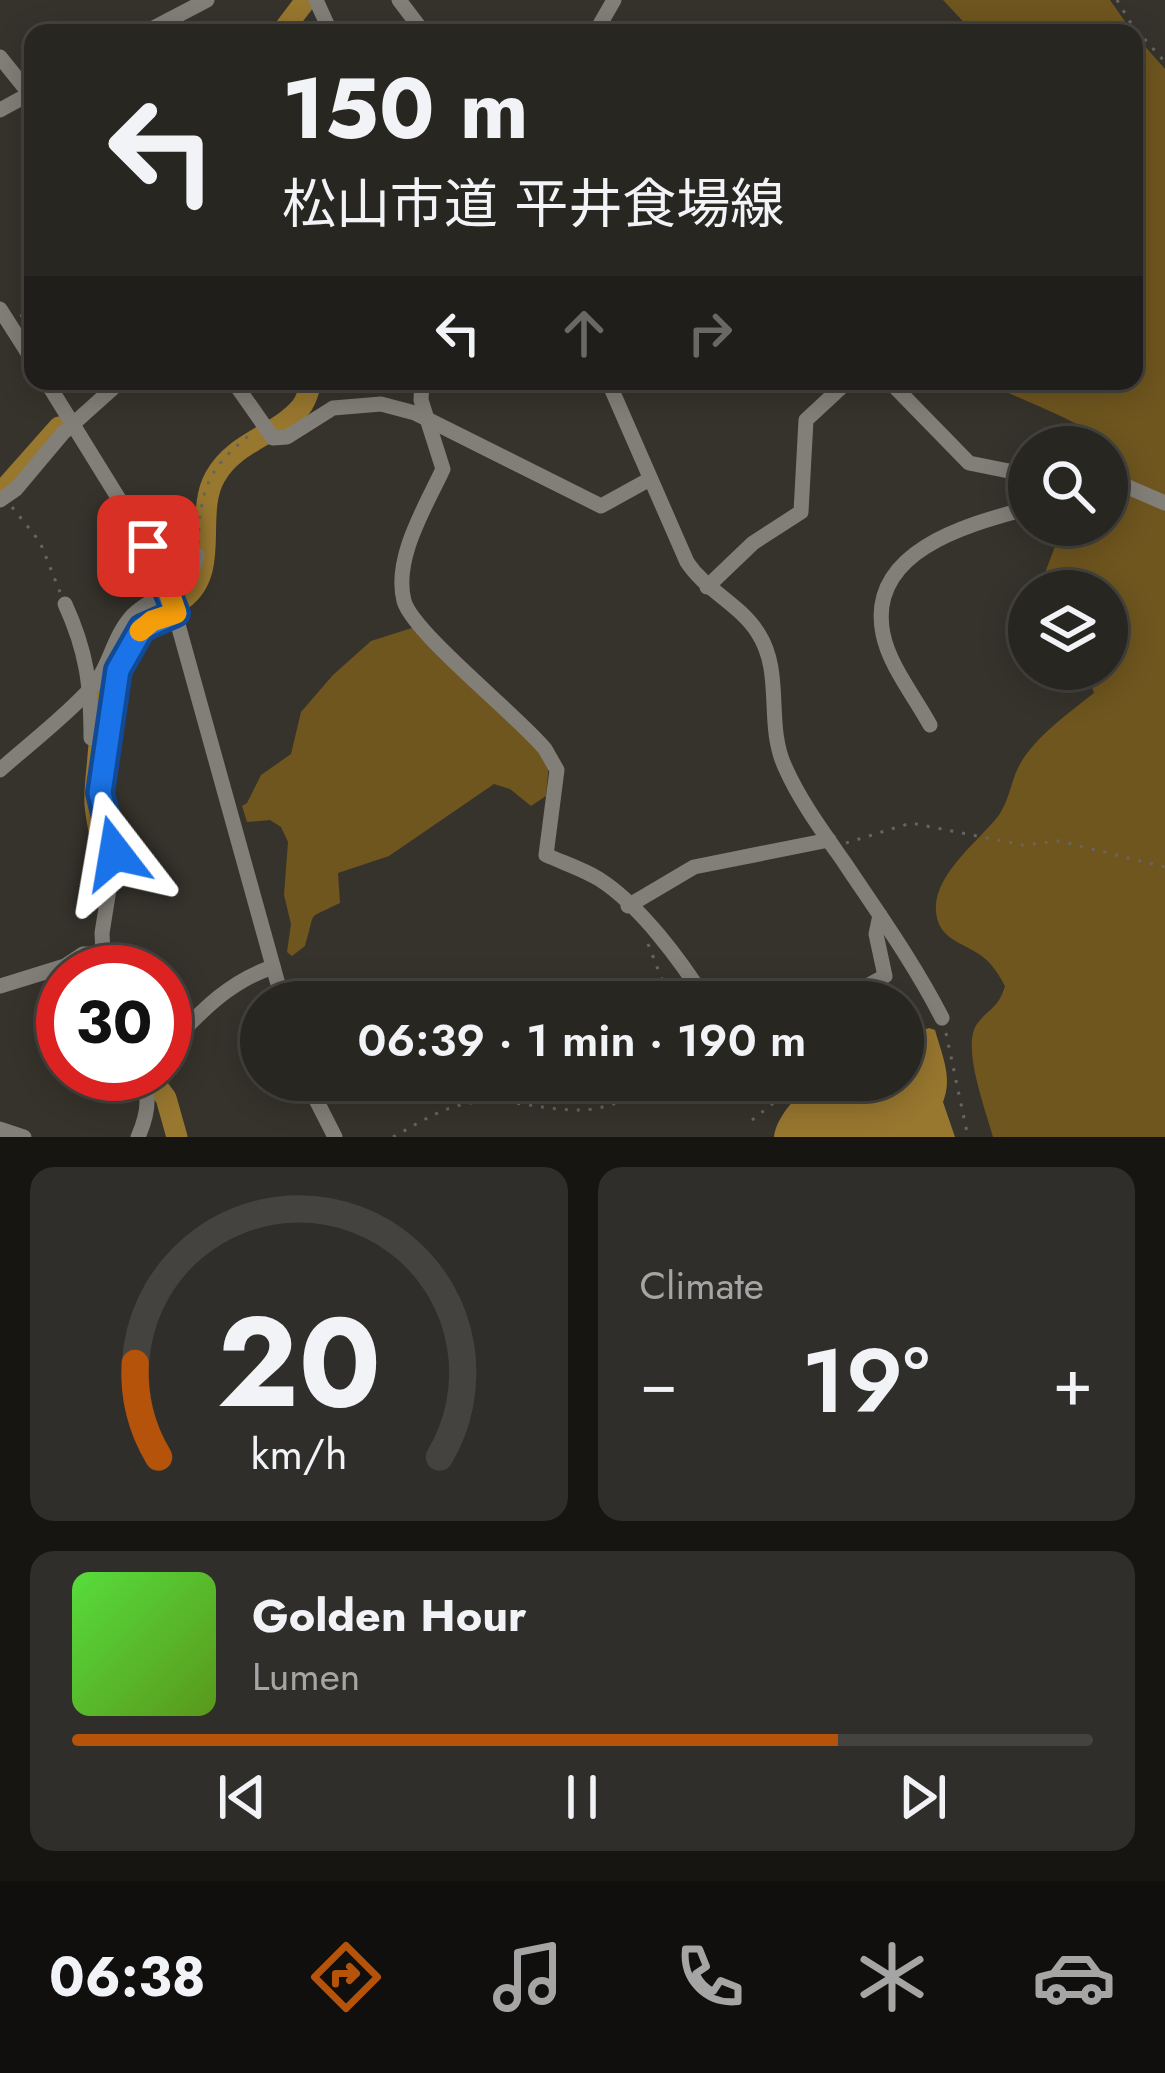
<!DOCTYPE html>
<meta charset="utf-8">
<style>
:root{--surface:#282621;--page:#302e2a;--text:#f1f3f6;--muted:#a5a5a5;--line:#44433f;--accent:#b45309}
body{margin:0;font-family:Jost,"Noto Sans JP",sans-serif;background:var(--page);color:var(--text);height:100vh;display:flex;flex-direction:column;font-size:45px;white-space:nowrap}
*{box-sizing:border-box;margin:0}
p{font-size:39px;color:var(--muted)}
.icon{flex:none;width:66px;height:66px;fill:none;stroke:currentColor;stroke-width:2;stroke-linecap:round;stroke-linejoin:round}
.map{position:relative;height:1137px;overflow:hidden}
.side{display:flex;flex-direction:column;gap:30px;padding:30px;background:#161512;flex:1}
.side>*{flex:none}
.banner{position:absolute;left:24px;top:24px;width:1119px;height:366px;border-radius:24px;box-shadow:0 6px 30px #0003,0 0 0 3px var(--line);background:#282621;color:var(--text);overflow:hidden}
.buttons{position:absolute;left:1008px;top:426px;display:grid;gap:24px}
.buttons a{display:grid;place-items:center;width:120px;height:120px;border-radius:50%;background:var(--surface);box-shadow:0 6px 30px #0003,0 0 0 3px var(--line);font-size:60px}
.speed{position:absolute;left:36px;top:945px;display:flex;gap:24px;font-size:60px;font-weight:700;text-align:center}
.speed>*{display:grid;place-content:center;width:156px;height:156px;border-radius:50%;background:var(--surface);box-shadow:0 6px 30px #0003,0 0 0 3px var(--line);line-height:1}
.speed .limit{border:18px solid #d22;background:#fff;color:#111}
.pin{position:absolute;display:grid;place-items:center;width:102px;height:102px;color:#fff;margin:-51px;border-radius:24px;box-shadow:0 6px 18px #0006}
.me{position:absolute;width:132px;margin:-66px;rotate:346deg;stroke-linejoin:round;filter:drop-shadow(0 0 9px #0008)}
.turn{display:flex;align-items:center;gap:42px;height:252px;padding:0 60px;font-size:54px}
.turn .icon{width:156px;height:156px;stroke-width:2.5}
.turn b{display:block;font-size:84px;line-height:102px}
.lanes{display:flex;align-items:center;height:114px;padding:0 60px;background:#0003;justify-content:center;gap:60px;direction:ltr}
.lanes .off{opacity:.35}
.big{font-size:90px;font-weight:600;line-height:1.1}
.side .card{flex:1;display:flex;flex-direction:column;justify-content:center;gap:18px;min-width:0;padding:0 42px;border-radius:24px;background:var(--page)}
.side .dial{align-items:center;gap:0}
.dial svg{height:312px;overflow:visible;fill:none;stroke:var(--line);stroke-width:7;stroke-linecap:round;text-anchor:middle}
.dial text{fill:var(--text);stroke:none}
.song{display:flex;align-items:center;gap:36px}
.cover{width:144px;height:144px;border-radius:18px;background:linear-gradient(135deg,hsl(110 70% 55%),hsl(90 70% 35%))}
.played{height:12px;border-radius:6px;background:linear-gradient(90deg,var(--accent) 75%,var(--line) 75%)}
.keys{display:flex;justify-content:space-around;direction:ltr}
.heat{display:flex;justify-content:space-between;align-items:center;font-size:66px;direction:ltr}
.side .tiles{flex:1;display:grid;gap:30px;grid-template-columns:1fr 1fr}
.card:last-child{grid-column:span 2}
.trip{position:absolute;left:240px;top:981px;width:684px;height:120px;border-radius:60px;background:var(--surface);box-shadow:0 6px 30px #0003,0 0 0 3px var(--line);font-weight:600;line-height:120px;text-align:center}
.menu{display:flex;height:192px;justify-content:space-around;align-items:center;background:#100f0d;color:var(--muted)}
.menu .icon{width:84px;height:84px}
.menu .on{color:var(--accent)}
.menu b{font-size:54px;color:var(--text)}
.map>svg:first-child{display:block}
.forest{fill:#6f561f}
.water{fill:#98772f}
.lines{fill:none;stroke-linecap:round;stroke-linejoin:round}
.river{stroke:#98772f;stroke-width:21}
.path{stroke:#68655f;stroke-width:3;stroke-dasharray:3 9;stroke-linecap:butt}
.minor{stroke:#827f78;stroke-width:15}
.route-casing{stroke:#114b97;stroke-width:30}
.route{stroke:#1a73e8;stroke-width:21}
.slow{stroke:#f59e0b;stroke-width:21}
</style>
<div class="map">
<svg width="1165" height="1137" viewBox="0 0 1165 1137">
<rect width="100%" height="100%" fill="#36332c"/>
<!-- forest -->
<g class="forest">
<polygon points="943,0 1110,0 1133,33 974,33"/>
<path d="M 1134,34 L 1165,69 L 1165,1137 L 993,1137 C 986,1111 961,1046 977,1024 C 990,1007 998,1009 1005,986 C 999,975 993,965 983,957 C 970,946 947,942 939,924 C 922,882 978,843 999,815 C 1010,799 1011,780 1020,764 C 1036,736 1070,712 1094,693 L 1086,669 L 1107,669 L 1107,591 L 1056,591 L 1046,570 L 1063,526 L 1107,525 L 1107,508 L 1122,498 C 1122,481 1122,466 1112,451 C 1093,423 1016,400 985,381 L 1134,381 Z"/>
<path d="M 415,627 L 526,733 L 549,763 L 546,796 L 531,806 L 510,789 L 494,784 L 389,856 L 338,873 L 340,903 C 304,921 317,908 305,946 L 292,956 L 287,952 L 291,924 L 284,895 L 288,842 L 281,827 L 270,820 L 247,822 L 242,806 L 247,803 L 261,775 L 291,754 L 301,712 L 333,675 L 371,641 Z"/>
</g>
<!-- water -->
<path class="water" d="M 929,1028 L 935,1030 C 942,1055 953,1078 943,1102 L 955,1137 L 774,1137 C 776,1116 802,1087 824,1080 C 841,1074 883,1080 903,1080 L 903,1037 Z"/>
<g class="lines">
<!-- river -->
<g class="river">
<polyline points="281,33 306,0"/>
<polyline points="5,488 59,427"/>
<path d="M 183,599 C 221,571 194,514 215,477 C 235,441 278,435 301,407 C 307,400 309,389 312,381"/>
<path d="M 104,888 C 109,858 97,834 95,804 C 94,789 97,772 98,756 C 103,701 108,636 163,608"/>
<polyline points="148,1074 166,1098 177,1137"/>
</g>
<!-- path -->
<g class="path">
<polyline points="1117,0 1132,25 1165,62"/>
<polyline points="21,317 33,285"/>
<polyline points="12,507 40,542 60,592"/>
<path d="M 198,543 C 201,488 207,469 251,434"/>
<polyline points="846,843 911,823 1023,845 1059,841 1165,867"/>
<polyline points="648,944 671,1002"/>
<polyline points="903,1024 925,1018"/>
<polyline points="946,1033 968,1137"/>
<polyline points="752,1120 803,1080"/>
<path d="M 393,1137 C 419,1123 440,1108 470,1103 C 507,1097 544,1111 582,1110 C 604,1110 651,1092 670,1080"/>
</g>
<!-- minor -->
<g class="minor">
<polyline points="316,0 331,33"/>
<polyline points="399,0 424,33"/>
<polyline points="144,33 207,0"/>
<polyline points="595,33 614,0"/>
<polyline points="0,57 33,98"/>
<polyline points="0,110 33,92"/>
<polyline points="0,309 33,361"/>
<polyline points="46,381 148,546 169,592 283,1002"/>
<polyline points="233,381 273,438 287,437 333,408 381,404 415,413 601,506 650,479"/>
<path d="M 422,381 L 421,400 L 443,469 C 426,506 393,558 404,601 C 413,633 517,715 545,749 L 557,770 L 546,855 C 564,863 583,869 599,879 C 640,905 681,961 707,1002"/>
<path d="M 608,381 L 687,562 C 706,591 740,604 758,633 C 784,673 765,724 785,767 C 800,801 823,832 844,862 C 878,913 914,963 942,1018"/>
<polyline points="889,381 969,463 1029,475"/>
<polyline points="1107,478 1165,503"/>
<polyline points="0,500 16,489 63,433 121,381"/>
<polyline points="707,587 753,543 801,512 806,420 848,381"/>
<path d="M 65,604 C 87,652 91,686 91,738"/>
<path d="M 930,725 C 915,697 889,665 883,634 C 866,550 970,524 1029,508"/>
<path d="M 0,770 C 30,743 64,718 91,688 C 110,668 112,638 132,616 C 156,591 191,593 197,555"/>
<polyline points="628,906 694,867 829,840"/>
<polyline points="104,972 102,933 115,852 100,793 118,670 143,628 176,613"/>
<polyline points="0,986 65,966 83,954 99,954 125,965"/>
<polyline points="838,1002 885,976 876,934 880,915"/>
<path d="M 165,1049 C 198,1015 227,982 273,967"/>
<polyline points="306,1080 335,1137"/>
<polyline points="0,1129 24,1137"/>
<path d="M 138,1137 C 147,1117 153,1093 138,1074"/>
</g>
</g>
<g class="lines">
<!-- route casing -->
<g class="route-casing">
<polyline id="route" points="115,853 100,793 118,670 142,628 176,613 148,546"/>
</g>
<!-- route -->
<use href="#route" class="route"/>
<!-- slow -->
<polyline class="slow" points="140,631 152,621 176,613 167,586"/>
</g>
</svg>
<div class="buttons">
<a><svg class="icon" aria-label="search" viewBox="0 0 24 24"><circle cx="10" cy="10" r="6"/><path d="M15 15l6 6"/></svg></a>
<a><svg class="icon" aria-label="layers" viewBox="0 0 24 24"><path d="M12 4l9 5-9 5-9-5zM3 14l9 5 9-5"/></svg></a>
</div>
<div class="speed"><div class="limit">30</div></div>
<div class="pin" style="left:148px;top:546px;background:#d93025"><svg class="icon" aria-label="arrive" viewBox="0 0 24 24"><path d="M6 21V4h12l-3 4 3 4H6"/></svg></div>
<svg class="me" style="left:115px;top:853px" viewBox="-20 -20 40 40"><path d="M0-17L14 15 0 8-14 15z" fill="#1a73e8" stroke="#fff" stroke-width="4"/></svg>
<div class="trip">06:39 · 1 min · 190 m</div>
<div class="banner">
<div class="turn"><svg class="icon" aria-label="left" viewBox="0 0 24 24"><path d="M17 20v-9H6M10 6l-5 5 5 5"/></svg><div><b>150 m</b>松山市道 平井食場線</div></div>
<div class="lanes"><svg class="icon" aria-label="left" viewBox="0 0 24 24"><path d="M17 20v-9H6M10 6l-5 5 5 5"/></svg><svg class="icon off" aria-label="ahead" viewBox="0 0 24 24"><path d="M12 20V5M6 11l6-6 6 6"/></svg><svg class="icon off" aria-label="right" viewBox="0 0 24 24"><path d="M7 20v-9h11M14 6l5 5-5 5"/></svg></div>
</div>
</div>
<section class="side">
<div class="tiles">
<div class="card dial"><svg viewBox="0 0 100 80">
<path d="M14 69A42 42 0 1 1 86 69"/>
<path d="M14 69A42 42 0 0 1 8 45" stroke="#b45309"/>
<text x="50" y="56" font-size="32" font-weight="700">20</text>
<text x="50" y="72" font-size="11">km/h</text>
</svg></div>
<div class="card"><p>Climate</p>
<div class="heat"><a>−</a><b class="big">19°</b><a>+</a></div>
</div>
<div class="card">
<div class="song"><i class="cover"></i><div><b>Golden Hour</b><p>Lumen</p></div></div>
<div class="played"></div>
<div class="keys"><svg class="icon" aria-label="previous" viewBox="0 0 24 24"><path d="M18 5L8 12l10 7zM5 5v14"/></svg><svg class="icon" aria-label="pause" viewBox="0 0 24 24"><path d="M8 5v14M16 5v14"/></svg><svg class="icon" aria-label="next" viewBox="0 0 24 24"><path d="M6 5l10 7-10 7zM19 5v14"/></svg></div>
</div>
</div>
</section>
<nav class="menu">
<b>06:38</b>
<svg class="icon on" aria-label="directions" viewBox="0 0 24 24"><path d="M12 3l9 9-9 9-9-9zM9 14v-3h6M13 9l2 2-2 2"/></svg>
<svg class="icon" aria-label="music" viewBox="0 0 24 24"><path d="M9 18V5l10-2v13"/><circle cx="6" cy="18" r="3"/><circle cx="16" cy="16" r="3"/></svg>
<svg class="icon" aria-label="phone" viewBox="0 0 24 24"><path d="M5 4h4l2 5-3 2q2 4 5 5l2-3 5 2v4C11 20 4 13 5 4z"/></svg>
<svg class="icon" aria-label="climate" viewBox="0 0 24 24"><path d="M12 3v18M4 7l16 10M4 17L20 7"/></svg>
<svg class="icon" aria-label="car" viewBox="0 0 24 24"><path d="M5 17H2v-5l4-1 3-4h7l3 4 3 1v5h-3M9 17h6M6 11h13"/><circle cx="7" cy="17" r="2"/><circle cx="17" cy="17" r="2"/></svg>
</nav>
